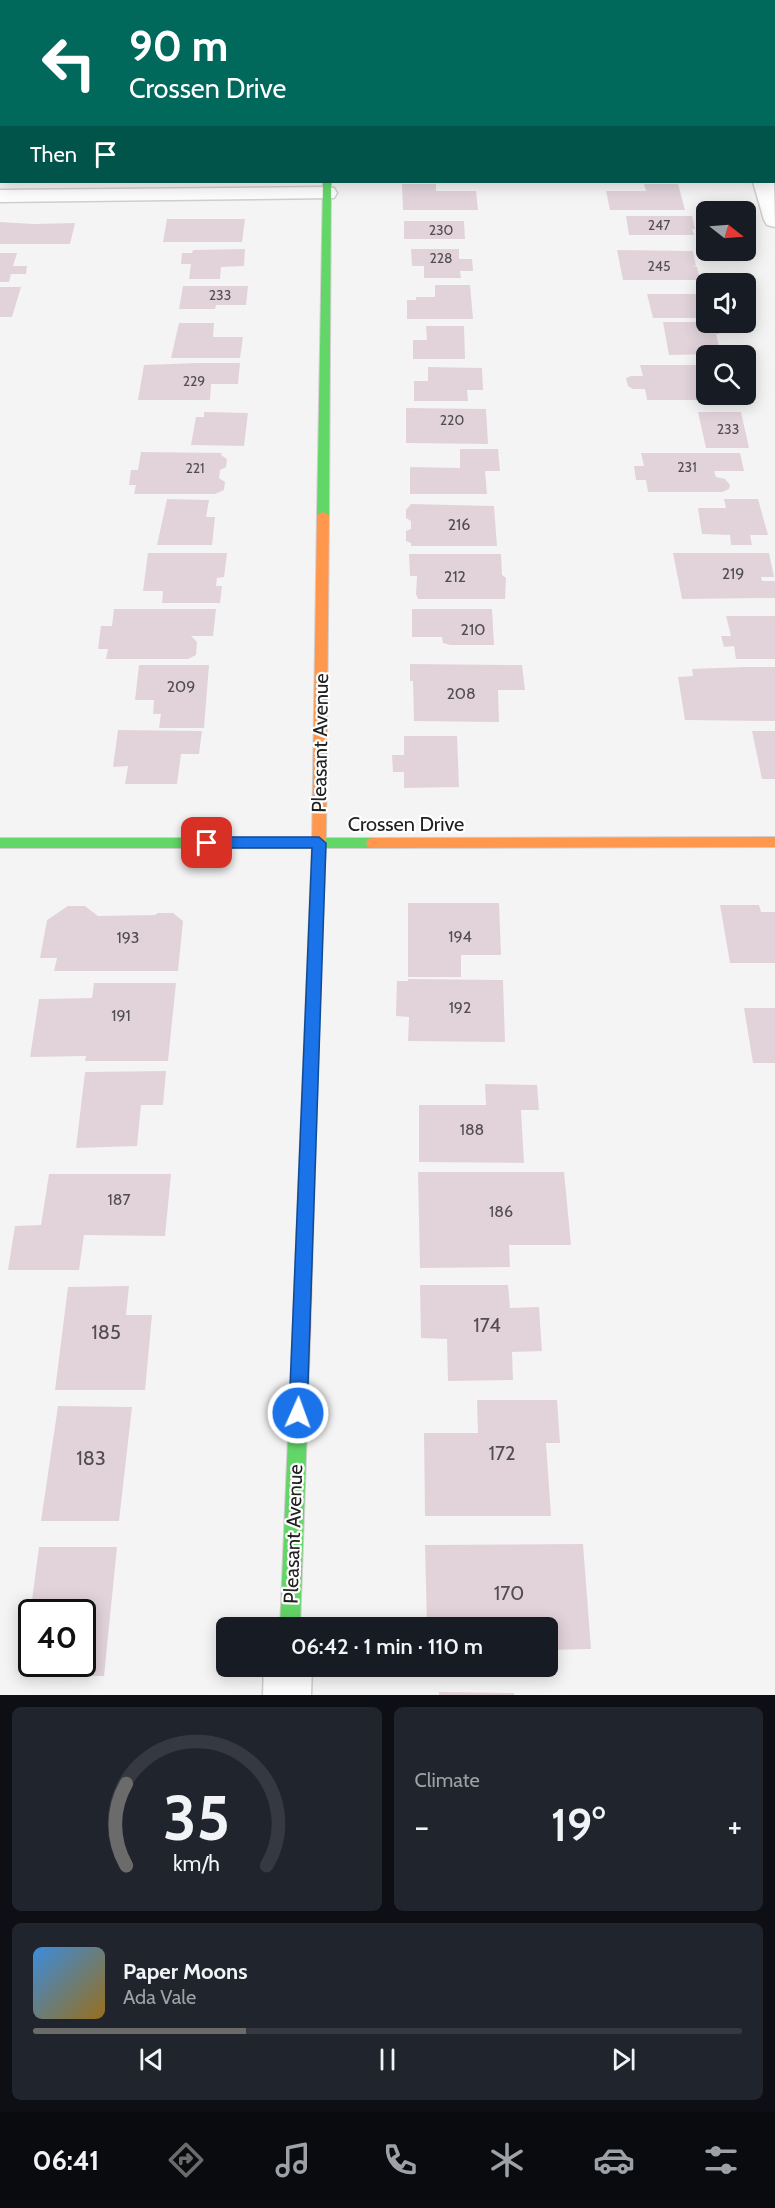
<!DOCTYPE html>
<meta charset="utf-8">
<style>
:root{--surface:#171b24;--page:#20242c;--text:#f1f3f6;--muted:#9ea1a6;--line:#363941;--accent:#6c6b6b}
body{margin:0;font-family:Cabin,sans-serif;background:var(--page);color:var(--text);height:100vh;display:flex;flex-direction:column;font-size:22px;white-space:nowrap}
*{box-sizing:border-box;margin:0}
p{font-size:20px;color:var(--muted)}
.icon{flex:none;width:33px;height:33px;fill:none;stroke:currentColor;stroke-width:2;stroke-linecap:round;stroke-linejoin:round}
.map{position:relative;height:1695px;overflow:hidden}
.panel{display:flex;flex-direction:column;gap:12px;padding:12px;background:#0d0f14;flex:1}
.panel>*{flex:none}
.hud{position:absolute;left:0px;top:0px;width:776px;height:183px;box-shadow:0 3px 15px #0003;background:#00695c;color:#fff;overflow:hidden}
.needle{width:39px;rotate:107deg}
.tools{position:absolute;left:696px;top:201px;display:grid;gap:12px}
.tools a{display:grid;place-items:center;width:60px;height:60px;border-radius:9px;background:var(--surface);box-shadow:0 3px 15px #0003;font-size:30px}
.speed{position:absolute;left:18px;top:1599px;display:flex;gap:12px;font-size:30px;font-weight:700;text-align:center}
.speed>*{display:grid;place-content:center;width:78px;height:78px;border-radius:50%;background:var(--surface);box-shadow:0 3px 15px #0003;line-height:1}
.speed .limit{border:3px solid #111;border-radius:9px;background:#fff;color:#111}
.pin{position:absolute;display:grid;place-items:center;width:51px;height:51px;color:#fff;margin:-26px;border-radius:12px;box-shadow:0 3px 9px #0006}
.me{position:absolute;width:66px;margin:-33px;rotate:2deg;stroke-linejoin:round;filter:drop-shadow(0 0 4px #0008)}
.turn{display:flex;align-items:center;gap:21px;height:126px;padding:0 30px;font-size:27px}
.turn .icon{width:78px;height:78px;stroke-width:2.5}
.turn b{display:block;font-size:42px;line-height:51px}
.then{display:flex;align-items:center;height:57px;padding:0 30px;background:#0003;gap:12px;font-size:22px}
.big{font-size:45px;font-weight:600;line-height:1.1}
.panel .widget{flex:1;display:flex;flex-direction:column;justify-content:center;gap:9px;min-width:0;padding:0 21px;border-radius:9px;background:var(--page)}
.panel .dial{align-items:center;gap:0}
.dial svg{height:156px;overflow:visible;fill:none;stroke:var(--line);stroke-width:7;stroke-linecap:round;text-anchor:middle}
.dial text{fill:var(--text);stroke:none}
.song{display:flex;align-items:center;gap:18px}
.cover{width:72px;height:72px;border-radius:9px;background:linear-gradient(135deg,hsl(210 70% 55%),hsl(40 70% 35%))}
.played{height:6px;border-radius:3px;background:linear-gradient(90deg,var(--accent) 30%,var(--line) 30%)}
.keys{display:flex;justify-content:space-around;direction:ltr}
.heat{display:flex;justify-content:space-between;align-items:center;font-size:33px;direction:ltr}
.panel .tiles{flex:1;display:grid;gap:12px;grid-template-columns:1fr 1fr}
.widget:last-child{grid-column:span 2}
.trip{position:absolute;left:216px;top:1617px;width:342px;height:60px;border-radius:9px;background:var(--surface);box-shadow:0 3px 15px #0003;font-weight:600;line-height:60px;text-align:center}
.tab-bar{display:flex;height:96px;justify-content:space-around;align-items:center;background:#090b0e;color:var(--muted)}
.tab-bar .icon{width:42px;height:42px}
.tab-bar .selected{color:var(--accent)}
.tab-bar b{font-size:27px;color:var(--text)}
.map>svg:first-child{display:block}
.building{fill:#e2d3db;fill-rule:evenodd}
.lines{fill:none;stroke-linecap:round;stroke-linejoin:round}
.street-casing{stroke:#d0cecf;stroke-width:3}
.fast-casing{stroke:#d0cecf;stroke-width:2}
.slow-casing{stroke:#d0cecf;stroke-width:2}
.jam-casing{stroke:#d0cecf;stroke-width:2}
.path{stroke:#d3d2d3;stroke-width:2;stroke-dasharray:1.5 3;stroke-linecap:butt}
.street{fill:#fefdfd;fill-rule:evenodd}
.fast{fill:#63d668;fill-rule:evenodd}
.slow{fill:#ff974d;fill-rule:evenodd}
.jam{fill:#b3261e;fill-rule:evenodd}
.route{fill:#1a73e8;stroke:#114b97;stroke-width:1.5}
.labels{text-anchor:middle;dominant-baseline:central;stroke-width:4.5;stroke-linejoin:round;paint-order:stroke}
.far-number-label{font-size:14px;fill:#524e50}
.number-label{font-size:16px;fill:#524e50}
.street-label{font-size:20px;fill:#222121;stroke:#fff}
.near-number-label{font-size:20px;fill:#524e50}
</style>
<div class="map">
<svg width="775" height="1695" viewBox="0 0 775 1695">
<rect width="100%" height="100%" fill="#f5f4f4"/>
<!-- building -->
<g class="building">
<polygon points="402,184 436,184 436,191 476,191 478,210 403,210"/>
<polygon points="644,184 678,184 685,210 610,210 606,191 646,191"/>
<polygon points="626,216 692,216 695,229 692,229 694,235 629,235"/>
<polygon points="167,219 245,219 242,242 163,242"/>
<polygon points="404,221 464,221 465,239 404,239"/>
<polygon points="0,222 33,224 75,223 70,244 0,244"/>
<polygon points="245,249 244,266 221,267 220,279 189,279 191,264 181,264 182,253 192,253 193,250"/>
<polygon points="411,249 459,249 459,259 472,259 473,271 460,271 461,278 424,278 424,266 412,266"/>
<polygon points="617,250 693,251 696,266 692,266 697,267 700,280 623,280"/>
<polygon points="0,253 17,253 13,266 27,266 26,274 11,274 9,282 0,282"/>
<polygon points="435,285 470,285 473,319 407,319 407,300 416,300 416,297 435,297"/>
<polygon points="183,286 248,286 246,305 216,305 215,309 179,309"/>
<polygon points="0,287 21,287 12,317 0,317"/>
<polygon points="647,294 706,294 706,318 653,318"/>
<polygon points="663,322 716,322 719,334 716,334 721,354 669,355"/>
<polygon points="179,323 214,323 213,337 243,337 240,358 171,358"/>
<polygon points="426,326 464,326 465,359 413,359 413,340 427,340"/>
<polygon points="197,363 240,363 238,384 211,384 210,400 138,400 144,365"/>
<polygon points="640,365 706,365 706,379 702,379 703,383 706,383 706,394 735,394 736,400 647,400 645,389 633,389 628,386 626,378 631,376 643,376"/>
<polygon points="428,367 482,368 483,390 467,390 468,401 414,401 414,381 428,381"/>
<polygon points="406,408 486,409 488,444 406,443"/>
<polygon points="204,412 248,413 244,446 191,445 196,417 204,417"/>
<polygon points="698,412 741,412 749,448 706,448"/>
<polygon points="460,449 498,449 500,471 485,471 487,494 410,494 410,467 460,468"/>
<polygon points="141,452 222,453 221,455 227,459 226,467 220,470 219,478 225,482 224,490 215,494 134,494 136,485 129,485 131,470 138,470"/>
<polygon points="641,453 740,453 744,471 714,471 716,477 725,479 730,485 729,489 722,492 648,492 646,480 636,480 634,466 644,466"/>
<polygon points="167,499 209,500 206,517 215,517 212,545 157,545"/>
<polygon points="724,499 758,499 768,535 750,535 752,545 731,545 730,535 702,534 698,508 726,508"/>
<polygon points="411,504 494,506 497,546 411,546 411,543 406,541 406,531 411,529 411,521 406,518 406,510"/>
<polygon points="148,553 227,553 224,577 217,578 216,586 222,586 220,603 162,603 163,591 143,591"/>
<polygon points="673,553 769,553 774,577 761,577 762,581 775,581 775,598 682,599"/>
<polygon points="409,554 501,554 502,575 506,578 505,599 418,599 416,594 417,576 410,576"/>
<polygon points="114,609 216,609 213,636 191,636 197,642 196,655 188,659 106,659 108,649 98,649 101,626 112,626"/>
<polygon points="412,609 492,609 494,645 450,645 443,643 442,637 412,637"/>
<polygon points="726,616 775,616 775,659 736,659 734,646 724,647 721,636 731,636"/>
<polygon points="410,664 522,665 525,690 498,690 499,722 414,721 413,681 410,681"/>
<polygon points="139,665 209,665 204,728 159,728 161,714 153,714 154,700 135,700"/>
<polygon points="745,667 775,667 775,721 685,720 678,677 693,676 692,669"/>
<polygon points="118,730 202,731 199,754 181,754 177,784 125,784 128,766 113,767"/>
<polygon points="752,731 775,731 775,779 762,779"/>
<polygon points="404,736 457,736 459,787 404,788 404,772 393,772 392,755 404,755"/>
<polygon points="408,903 499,903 501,955 461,955 461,977 408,977"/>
<polygon points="720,905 759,905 761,912 775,912 775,963 730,963"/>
<polygon points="68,906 85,906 98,916 155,915 158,913 173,913 183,921 178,971 54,971 57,958 40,958 47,920"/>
<polygon points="408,979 503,980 505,1042 408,1041 409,1017 396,1016 397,981 408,981"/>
<polygon points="94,983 176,983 168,1061 85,1061 86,1056 30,1057 39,999 92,998"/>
<polygon points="744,1008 775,1008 775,1063 753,1063"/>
<polygon points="166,1071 163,1105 141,1105 137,1146 76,1148 85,1072"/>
<polygon points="485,1084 537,1085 539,1110 521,1110 524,1163 419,1162 419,1105 486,1105"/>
<polygon points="418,1172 564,1172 571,1245 509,1245 510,1267 420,1268"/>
<polygon points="49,1174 171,1174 165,1236 84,1235 79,1270 8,1270 15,1226 41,1225"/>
<polygon points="420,1285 508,1285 510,1308 539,1307 542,1351 512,1352 513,1380 448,1381 447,1339 421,1338"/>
<polygon points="129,1286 126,1315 152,1315 145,1390 55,1390 68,1287"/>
<polygon points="477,1400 557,1400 560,1443 546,1443 551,1516 425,1516 424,1433 478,1433"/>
<polygon points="58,1406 132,1407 119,1521 41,1521"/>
<polygon points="583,1544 591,1649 548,1650 548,1628 427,1628 425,1545"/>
<path d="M 39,1547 L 117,1547 L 104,1676 L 22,1676 ZM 32,1612 L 82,1612 L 82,1664 L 32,1664 Z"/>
<polygon points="428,1666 527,1666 527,1676 429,1677"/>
<polygon points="439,1692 514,1693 514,1695 439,1695"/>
</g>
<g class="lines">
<!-- street casing -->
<g class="street-casing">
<g id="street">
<polygon points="329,0 347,0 328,2"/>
<rect x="690" y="0" width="18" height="2"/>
<polygon points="753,182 774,182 775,227 767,225 764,220"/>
<polygon points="326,187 334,188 337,193 334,198 0,202 0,190"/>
<polygon points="264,1666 312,1666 311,1695 263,1695"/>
</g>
</g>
<!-- fast casing -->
<g class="fast-casing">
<g id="fast">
<polygon points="323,182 331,182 329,515 323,518 317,515"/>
<polygon points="0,838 373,838 378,839 380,843 378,847 373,848 0,848"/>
<polygon points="301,1334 307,1336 310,1342 300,1628 280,1628 292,1342 295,1336"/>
</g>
</g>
<!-- slow casing -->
<g class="slow-casing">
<g id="slow">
<polygon points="323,512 329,515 326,843 321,967 319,971 314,973 309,971 307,967 312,843 317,515"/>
<polygon points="775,837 775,847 373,848 368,847 366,843 368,839 373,838"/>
</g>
</g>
<!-- jam casing -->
<g class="jam-casing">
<polygon id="jam" points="314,961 319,963 321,967 310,1342 307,1348 301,1350 295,1348 292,1342 307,967 309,963"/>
</g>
<!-- path -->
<polyline class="path" points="666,182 733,182"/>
<!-- street -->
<use href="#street" class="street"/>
<!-- fast -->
<use href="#fast" class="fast"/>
<!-- slow -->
<use href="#slow" class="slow"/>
<!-- jam -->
<use href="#jam" class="jam"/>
</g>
<!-- route -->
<polygon class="route" points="207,837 319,837 326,843 307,1413 304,1420 298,1422 291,1420 289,1413 312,848 207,848 200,843"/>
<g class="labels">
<!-- far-number labels -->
<g class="far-number-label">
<text x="659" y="225">247</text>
<text x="441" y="230">230</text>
<text x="441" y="258">228</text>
<text x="659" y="266">245</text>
<text x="220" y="295">233</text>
<text x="194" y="381">229</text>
<text x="452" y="420">220</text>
<text x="728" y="429">233</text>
<text x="687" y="467">231</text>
<text x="195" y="468">221</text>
</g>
<!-- number labels -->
<g class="number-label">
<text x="459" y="524">216</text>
<text x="733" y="573">219</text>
<text x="455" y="576">212</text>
<text x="473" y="629">210</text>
<text x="181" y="686">209</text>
<text x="461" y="693">208</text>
<text x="460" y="936">194</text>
<text x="128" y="937">193</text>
<text x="460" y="1007">192</text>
<text x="121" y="1015">191</text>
<text x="472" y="1129">188</text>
<text x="119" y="1199">187</text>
<text x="501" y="1211">186</text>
</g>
<!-- street labels -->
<g class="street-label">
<text transform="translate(320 743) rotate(-89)">Pleasant Avenue</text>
<text x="406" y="824">Crossen Drive</text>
<text transform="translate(293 1534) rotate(-88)">Pleasant Avenue</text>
</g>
<!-- near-number labels -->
<g class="near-number-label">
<text x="487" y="1325">174</text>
<text x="106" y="1332">185</text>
<text x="502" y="1453">172</text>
<text x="91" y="1458">183</text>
<text x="509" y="1593">170</text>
</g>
</g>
</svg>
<div class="tools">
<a><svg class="needle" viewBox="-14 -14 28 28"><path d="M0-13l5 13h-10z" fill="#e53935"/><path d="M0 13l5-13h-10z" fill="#9ea1a6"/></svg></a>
<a><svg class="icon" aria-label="sound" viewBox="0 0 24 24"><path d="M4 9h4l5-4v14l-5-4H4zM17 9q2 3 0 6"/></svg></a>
<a><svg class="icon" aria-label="search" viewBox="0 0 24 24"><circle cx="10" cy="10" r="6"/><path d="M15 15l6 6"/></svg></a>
</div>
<div class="speed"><div class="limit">40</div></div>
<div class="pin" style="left:207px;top:843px;background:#d93025"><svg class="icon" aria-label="arrive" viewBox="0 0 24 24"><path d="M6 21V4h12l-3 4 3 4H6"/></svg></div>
<svg class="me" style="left:298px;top:1413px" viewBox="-20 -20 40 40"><circle r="17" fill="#1a73e8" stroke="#fff" stroke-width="3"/><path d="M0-11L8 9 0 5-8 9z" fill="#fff"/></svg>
<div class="trip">06:42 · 1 min · 110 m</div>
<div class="hud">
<div class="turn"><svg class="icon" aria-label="left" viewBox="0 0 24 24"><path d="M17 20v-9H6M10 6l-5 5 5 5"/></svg><div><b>90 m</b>Crossen Drive</div></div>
<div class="then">Then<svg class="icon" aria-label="arrive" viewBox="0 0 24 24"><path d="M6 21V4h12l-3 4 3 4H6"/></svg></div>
</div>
</div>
<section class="panel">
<div class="tiles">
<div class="widget dial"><svg viewBox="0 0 100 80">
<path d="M14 69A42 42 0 1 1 86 69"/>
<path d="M14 69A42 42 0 0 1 14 27" stroke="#6c6b6b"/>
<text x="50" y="56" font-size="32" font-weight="700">35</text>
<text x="50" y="72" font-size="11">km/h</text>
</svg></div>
<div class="widget"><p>Climate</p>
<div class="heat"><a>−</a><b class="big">19°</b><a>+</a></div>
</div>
<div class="widget">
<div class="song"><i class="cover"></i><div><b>Paper Moons</b><p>Ada Vale</p></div></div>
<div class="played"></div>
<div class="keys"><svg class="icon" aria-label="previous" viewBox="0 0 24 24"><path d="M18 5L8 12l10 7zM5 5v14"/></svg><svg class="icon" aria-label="pause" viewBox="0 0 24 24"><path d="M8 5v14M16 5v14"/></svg><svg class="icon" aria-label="next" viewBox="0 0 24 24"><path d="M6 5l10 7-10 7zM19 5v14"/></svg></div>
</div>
</div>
</section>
<nav class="tab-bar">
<b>06:41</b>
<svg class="icon selected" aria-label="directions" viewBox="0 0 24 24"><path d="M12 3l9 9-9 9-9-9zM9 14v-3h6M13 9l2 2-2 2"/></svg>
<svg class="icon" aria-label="music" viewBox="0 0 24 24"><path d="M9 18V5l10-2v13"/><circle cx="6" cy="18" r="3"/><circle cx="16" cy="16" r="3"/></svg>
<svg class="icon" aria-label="phone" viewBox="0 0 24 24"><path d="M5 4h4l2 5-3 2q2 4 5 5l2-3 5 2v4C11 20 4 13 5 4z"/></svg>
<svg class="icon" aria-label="climate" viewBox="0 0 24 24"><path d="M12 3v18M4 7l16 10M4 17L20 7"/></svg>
<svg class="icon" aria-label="car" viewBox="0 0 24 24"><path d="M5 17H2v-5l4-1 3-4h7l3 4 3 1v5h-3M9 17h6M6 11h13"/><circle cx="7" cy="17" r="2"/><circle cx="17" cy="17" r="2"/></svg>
<svg class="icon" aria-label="filters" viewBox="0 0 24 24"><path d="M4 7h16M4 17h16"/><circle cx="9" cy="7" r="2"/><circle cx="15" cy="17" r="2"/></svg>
</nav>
